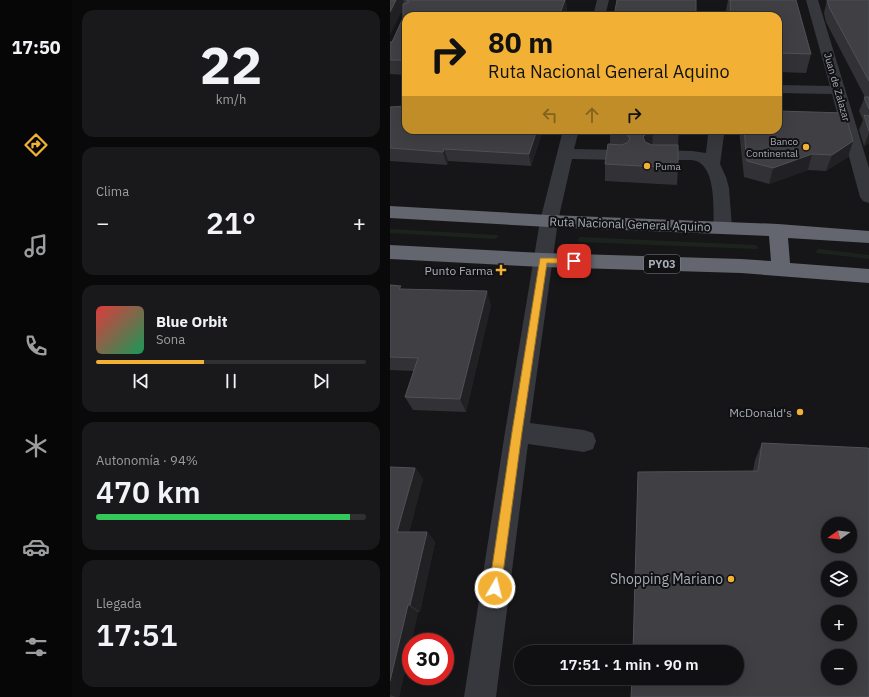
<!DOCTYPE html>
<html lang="es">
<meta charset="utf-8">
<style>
:root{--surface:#101012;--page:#19191b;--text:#f1f3f6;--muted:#9c9d9f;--line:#303032;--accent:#f2b134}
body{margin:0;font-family:"IBM Plex Sans",sans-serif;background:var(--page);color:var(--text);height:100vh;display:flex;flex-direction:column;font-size:15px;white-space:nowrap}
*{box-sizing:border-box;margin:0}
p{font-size:13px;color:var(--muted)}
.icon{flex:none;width:22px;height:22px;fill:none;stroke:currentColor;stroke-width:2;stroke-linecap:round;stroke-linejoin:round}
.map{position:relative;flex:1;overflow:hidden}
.side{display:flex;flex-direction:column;gap:10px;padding:10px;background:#09090a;width:318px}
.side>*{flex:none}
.hud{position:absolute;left:12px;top:12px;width:380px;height:122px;border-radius:12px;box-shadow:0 4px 16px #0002,0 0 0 1px var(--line);background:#f2b134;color:#111;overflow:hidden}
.needle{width:26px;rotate:256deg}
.fabs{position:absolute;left:431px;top:517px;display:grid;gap:8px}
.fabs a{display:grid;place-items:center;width:36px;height:36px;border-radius:50%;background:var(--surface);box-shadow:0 4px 16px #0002,0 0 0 1px var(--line);font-size:20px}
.speed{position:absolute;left:12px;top:633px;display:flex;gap:8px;font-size:20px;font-weight:700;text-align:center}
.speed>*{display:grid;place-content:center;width:52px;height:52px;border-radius:50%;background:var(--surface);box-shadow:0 4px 16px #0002,0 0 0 1px var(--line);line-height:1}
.speed .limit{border:6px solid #d22;background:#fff;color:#111}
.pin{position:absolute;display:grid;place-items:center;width:34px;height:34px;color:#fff;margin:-17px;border-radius:8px;box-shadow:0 2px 6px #0006}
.me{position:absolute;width:44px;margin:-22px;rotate:8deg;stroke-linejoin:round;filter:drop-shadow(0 0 3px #0008)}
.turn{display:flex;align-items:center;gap:14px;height:84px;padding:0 20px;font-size:18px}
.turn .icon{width:52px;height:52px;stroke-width:2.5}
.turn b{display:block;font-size:28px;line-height:34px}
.lanes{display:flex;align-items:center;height:38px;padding:0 20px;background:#0003;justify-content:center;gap:20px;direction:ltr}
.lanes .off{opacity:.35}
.big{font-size:30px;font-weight:600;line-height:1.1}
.side .tile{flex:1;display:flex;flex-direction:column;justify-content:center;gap:6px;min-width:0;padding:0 14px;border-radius:12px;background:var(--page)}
.side .dial{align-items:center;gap:0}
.dial b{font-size:52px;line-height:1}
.song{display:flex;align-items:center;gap:12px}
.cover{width:48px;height:48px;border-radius:6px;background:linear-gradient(135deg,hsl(0 70% 55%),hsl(150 70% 35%))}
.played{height:4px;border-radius:2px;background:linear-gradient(90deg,var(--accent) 40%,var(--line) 40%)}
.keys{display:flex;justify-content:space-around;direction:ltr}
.heat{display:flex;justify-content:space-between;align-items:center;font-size:22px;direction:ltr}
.charge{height:6px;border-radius:3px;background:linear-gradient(90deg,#34c759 94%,var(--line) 0)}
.trip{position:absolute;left:124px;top:645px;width:230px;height:40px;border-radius:20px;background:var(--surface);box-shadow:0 4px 16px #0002,0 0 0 1px var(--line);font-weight:600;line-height:40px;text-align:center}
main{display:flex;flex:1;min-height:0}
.menu{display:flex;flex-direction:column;width:72px;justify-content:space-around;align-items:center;background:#060607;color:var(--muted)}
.menu .icon{width:28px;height:28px}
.menu .selected{color:var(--accent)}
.menu b{font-size:18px;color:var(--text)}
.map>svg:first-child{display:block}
.green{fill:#1c231d}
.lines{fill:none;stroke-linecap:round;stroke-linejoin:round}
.minor{fill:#37383d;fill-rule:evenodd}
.highway{fill:#63666e;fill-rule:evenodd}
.wall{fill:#323236}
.shaded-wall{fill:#212124}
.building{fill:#3f3f44;stroke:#4f5156;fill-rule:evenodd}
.route{fill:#f2b134;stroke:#9d7322}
.poi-dot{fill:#f2b134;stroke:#111113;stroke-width:1.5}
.labels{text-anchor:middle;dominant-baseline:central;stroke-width:4;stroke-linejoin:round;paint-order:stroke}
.far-street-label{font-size:10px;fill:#a8adb8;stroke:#111113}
.far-poi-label{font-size:10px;fill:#a8adb8;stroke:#111113;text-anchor:end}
.shield{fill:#111113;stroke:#7b7e86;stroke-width:1}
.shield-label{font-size:11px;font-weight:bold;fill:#a8adb8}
.street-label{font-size:12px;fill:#a8adb8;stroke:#111113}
.poi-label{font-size:12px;fill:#a8adb8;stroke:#111113;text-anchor:end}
.near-poi-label{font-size:14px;fill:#a8adb8;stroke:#111113;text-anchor:end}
</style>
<main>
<nav class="menu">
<b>17:50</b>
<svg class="icon selected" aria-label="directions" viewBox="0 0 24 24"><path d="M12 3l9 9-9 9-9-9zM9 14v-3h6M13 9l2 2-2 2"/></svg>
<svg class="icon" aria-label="music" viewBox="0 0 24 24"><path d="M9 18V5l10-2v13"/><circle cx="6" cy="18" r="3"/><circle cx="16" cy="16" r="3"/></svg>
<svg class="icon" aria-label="phone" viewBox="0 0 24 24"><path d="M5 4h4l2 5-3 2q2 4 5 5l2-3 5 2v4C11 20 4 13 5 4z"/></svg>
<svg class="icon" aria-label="climate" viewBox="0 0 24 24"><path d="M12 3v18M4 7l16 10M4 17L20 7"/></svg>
<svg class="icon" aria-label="car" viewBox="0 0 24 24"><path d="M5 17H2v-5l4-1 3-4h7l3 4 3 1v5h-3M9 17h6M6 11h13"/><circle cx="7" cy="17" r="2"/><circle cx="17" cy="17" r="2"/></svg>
<svg class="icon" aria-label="filters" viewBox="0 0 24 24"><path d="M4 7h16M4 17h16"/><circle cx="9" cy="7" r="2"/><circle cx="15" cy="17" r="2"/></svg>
</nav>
<section class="side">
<div class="tile dial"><b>22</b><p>km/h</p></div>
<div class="tile"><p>Clima</p>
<div class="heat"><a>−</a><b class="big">21°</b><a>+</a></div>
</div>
<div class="tile">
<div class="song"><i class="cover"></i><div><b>Blue Orbit</b><p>Sona</p></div></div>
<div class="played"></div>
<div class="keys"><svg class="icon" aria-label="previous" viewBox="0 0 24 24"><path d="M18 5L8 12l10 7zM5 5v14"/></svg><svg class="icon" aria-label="pause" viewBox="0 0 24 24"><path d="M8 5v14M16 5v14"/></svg><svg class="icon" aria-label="next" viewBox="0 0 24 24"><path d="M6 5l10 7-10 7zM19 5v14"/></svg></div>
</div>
<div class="tile"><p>Autonomía · 94%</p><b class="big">470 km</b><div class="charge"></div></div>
<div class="tile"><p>Llegada</p><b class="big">17:51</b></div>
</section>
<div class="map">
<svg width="479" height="697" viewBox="0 0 479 697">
<rect width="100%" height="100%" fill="#161618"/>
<!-- green -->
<g class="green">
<polygon points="0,229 106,235 109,236 105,239 0,233"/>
<polygon points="190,237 365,245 369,248 366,249 190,242 187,240"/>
<polygon points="429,249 479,255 479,259 427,253 426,251"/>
</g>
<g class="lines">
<!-- minor -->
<g class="minor">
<polygon points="207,0 219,0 215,16 203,16"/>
<polygon points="416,0 428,0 479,168 479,203 473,201 470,197 442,94 388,93 388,85 440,86"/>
<polygon points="173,130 189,130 184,149 231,150 237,152 239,155 237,158 231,160 182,159 168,221 140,423 194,430 203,433 206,441 203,449 194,452 138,444 106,697 74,697 115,432 150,221"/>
<path d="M 316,130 L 332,130 L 334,135 L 330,164 L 336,177 L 339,188 L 342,227 L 340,231 L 333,233 L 326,231 L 324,227 C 323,209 327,163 302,160 L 262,160 L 256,158 L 254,155 L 256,152 L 262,150 L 302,151 L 316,153 L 318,135 Z"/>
</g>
<!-- highway -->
<polygon class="highway" points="0,206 159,215 388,224 479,231 479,243 398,238 400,263 479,269 479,283 351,273 153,267 0,259 0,245 153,253 351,259 381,261 379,236 159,227 0,218"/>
</g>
<!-- wall -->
<g class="wall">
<polygon points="0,0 176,0 177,12 16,16 16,75 0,74 0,42 2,42 13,18 13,13 11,13"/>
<polygon points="338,0 406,0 421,54 416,73 388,72 388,16 337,16 336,10"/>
<polygon points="437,0 479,0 479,143 474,146 469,130 473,120 469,111 475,97 436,22 434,13"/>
<polygon points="0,107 153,130 141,166 58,161 57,165 0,161"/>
<polygon points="289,130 288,145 288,168 287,185 215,181 215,164 220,144 220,132"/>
<polygon points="349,130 388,130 463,141 458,157 436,171 418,170 379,184 354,177"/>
<polygon points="0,285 12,289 101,305 76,412 23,410 15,397 24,371 0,370"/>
<polygon points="372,443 479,697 363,471 365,460"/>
<polygon points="0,467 25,468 33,479 19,532 37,532 45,542 30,612 28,612 9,697 0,697"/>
</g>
<!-- shaded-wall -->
<g class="shaded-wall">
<polygon points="6,0 13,0 17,12 11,13 0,35 0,12"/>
<polygon points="175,0 176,0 177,12 175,16 169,16"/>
<polygon points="147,130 153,130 141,166 139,154"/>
<polygon points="263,132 262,148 256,151 253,137 256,134"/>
<polygon points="479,133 479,143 474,146"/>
<polygon points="463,141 458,157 436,171 442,155"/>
<polygon points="54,149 58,161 57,165 53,152"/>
<polygon points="422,154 418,170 379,184 383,168"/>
<polygon points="97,291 101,305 76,412 70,399"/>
<polygon points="25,468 33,479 17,542 7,532"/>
<polygon points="37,532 45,542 30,612 20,605"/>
<polygon points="18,605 28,612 9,697 6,697 0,695 0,681"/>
</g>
<!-- building -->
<g class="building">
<polygon points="0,0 6,0 0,12"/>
<polygon points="16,0 175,0 169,16 16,16 16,60 0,60 0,42 2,42 13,18 13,4 19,2"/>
<polygon points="227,0 306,0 306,16 224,16"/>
<polygon points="340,0 406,0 421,54 388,53 388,16 341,16"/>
<polygon points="437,0 479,0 479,81 440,9"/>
<polygon points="474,97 479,97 479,109"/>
<polygon points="16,106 16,130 147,130 139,154 54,149 53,152 0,148 0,107"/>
<polygon points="388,111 455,113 463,141 442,155 422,154 383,168 357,161 354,130 388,130"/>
<polygon points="474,115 479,116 479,131"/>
<polygon points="220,130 289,130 289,132 263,132 256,134 253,137 255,142 262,145 288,145 288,168 215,164 218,144 231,145 237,143 240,139 237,134 220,132"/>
<polygon points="0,285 11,286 9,289 97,291 70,399 15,397 28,358 0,357"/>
<path d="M 372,443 L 478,448 L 479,449 L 479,697 L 241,697 L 242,678 L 347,678 L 347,652 L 243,652 L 248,472 L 368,471 ZM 438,524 L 460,524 L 460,546 L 438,546 ZM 438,568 L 460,568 L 460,590 L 438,590 ZM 438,612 L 460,612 L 460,634 L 438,634 ZM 438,656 L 460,656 L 460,678 L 438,678 Z"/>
<polygon points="0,467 25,468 7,532 37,532 20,605 18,605 0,681"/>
</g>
<!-- route -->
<polygon class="route" points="150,258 184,258 188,261 184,264 157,263 132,432 111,588 109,592 105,594 101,592 99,588 122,432"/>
<!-- markers -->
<g class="poi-dot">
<circle cx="416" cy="147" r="4"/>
<circle cx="257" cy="166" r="4"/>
<path d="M109 264h4v4h4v4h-4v4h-4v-4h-4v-4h4z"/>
<circle cx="410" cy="412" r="4"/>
<circle cx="341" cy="579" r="4"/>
</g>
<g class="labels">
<!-- far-street labels -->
<g class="far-street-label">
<text transform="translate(447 87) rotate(74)">Juan de Zalazar</text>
</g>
<!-- far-poi labels -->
<g class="far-poi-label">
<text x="408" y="141">Banco<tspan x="408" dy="12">Continental</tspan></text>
<text x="265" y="166" text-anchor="start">Puma</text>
</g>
<!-- shield labels -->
<rect class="shield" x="254" y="255" width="36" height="18" rx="3"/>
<g class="shield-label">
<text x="272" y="264">PY03</text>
</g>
<!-- street labels -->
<g class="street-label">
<text transform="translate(240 224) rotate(2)">Ruta Nacional General Aquino</text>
</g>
<!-- poi labels -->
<g class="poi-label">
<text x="103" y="270">Punto Farma</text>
<text x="402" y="412">McDonald's</text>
</g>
<!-- near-poi labels -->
<g class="near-poi-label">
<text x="333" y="579">Shopping Mariano</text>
</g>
</g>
</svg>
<div class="fabs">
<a><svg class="needle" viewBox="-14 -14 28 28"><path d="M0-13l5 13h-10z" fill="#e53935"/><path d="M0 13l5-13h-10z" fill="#9c9d9f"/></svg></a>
<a><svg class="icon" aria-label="layers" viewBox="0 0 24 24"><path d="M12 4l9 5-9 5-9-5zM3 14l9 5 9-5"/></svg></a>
<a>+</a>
<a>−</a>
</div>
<div class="speed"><div class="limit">30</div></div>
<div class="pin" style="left:184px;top:261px;background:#d93025"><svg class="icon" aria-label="arrive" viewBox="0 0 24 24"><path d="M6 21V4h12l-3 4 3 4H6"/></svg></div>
<svg class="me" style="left:105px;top:588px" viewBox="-20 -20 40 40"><circle r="17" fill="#f2b134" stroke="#fff" stroke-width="3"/><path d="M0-11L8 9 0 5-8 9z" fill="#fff"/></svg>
<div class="trip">17:51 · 1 min · 90 m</div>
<div class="hud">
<div class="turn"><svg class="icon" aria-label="right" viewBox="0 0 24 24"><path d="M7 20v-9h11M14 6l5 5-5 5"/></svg><div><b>80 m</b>Ruta Nacional General Aquino</div></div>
<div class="lanes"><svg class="icon off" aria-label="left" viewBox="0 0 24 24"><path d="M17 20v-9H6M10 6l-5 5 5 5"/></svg><svg class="icon off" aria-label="ahead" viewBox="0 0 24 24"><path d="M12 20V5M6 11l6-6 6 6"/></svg><svg class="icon" aria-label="right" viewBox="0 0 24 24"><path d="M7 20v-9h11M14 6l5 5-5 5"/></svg></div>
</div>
</div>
</main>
